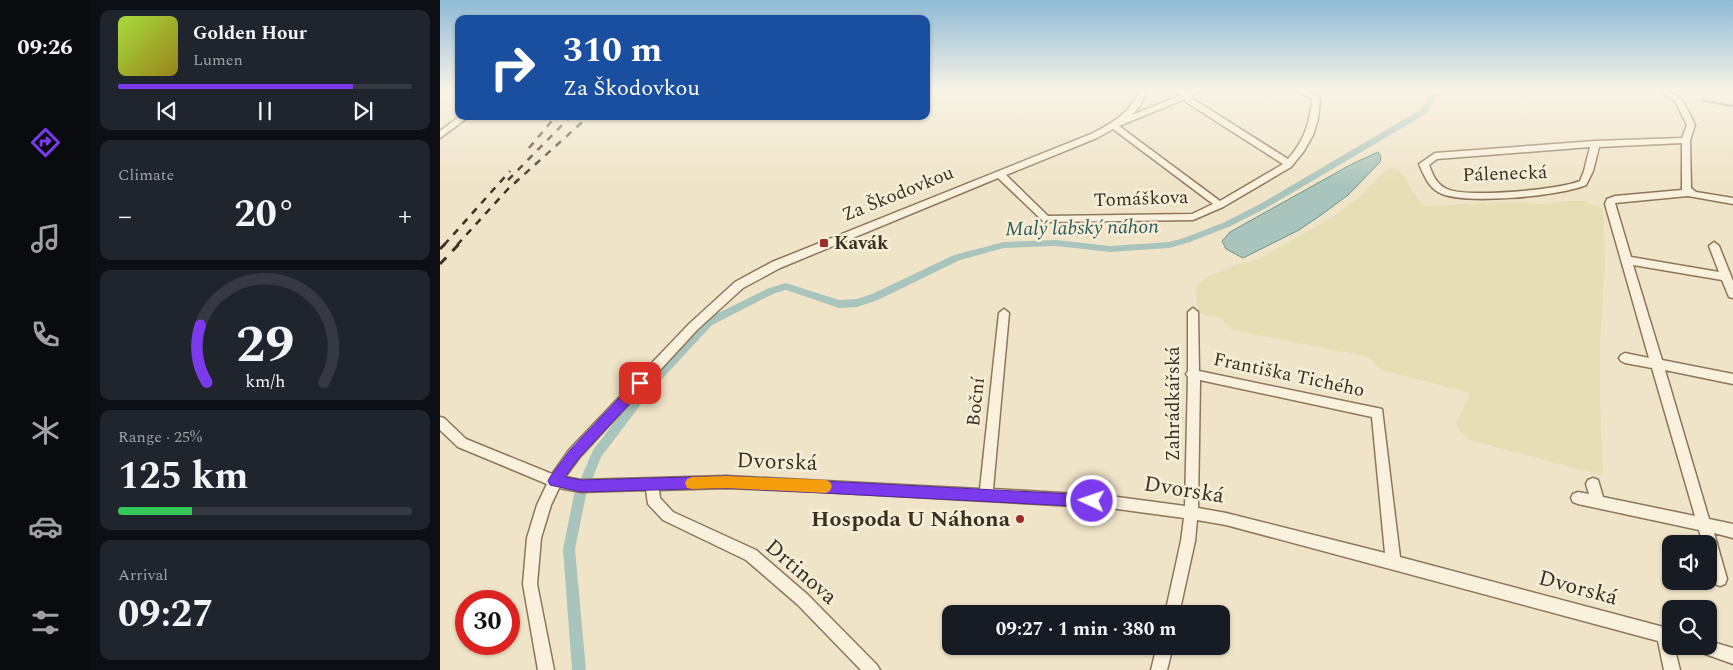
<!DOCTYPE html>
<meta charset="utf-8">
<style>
:root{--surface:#171b24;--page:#20242c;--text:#f1f3f6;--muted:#9ea1a6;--line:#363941;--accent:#7c3aed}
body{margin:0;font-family:Spectral,serif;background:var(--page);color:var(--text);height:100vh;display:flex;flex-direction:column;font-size:19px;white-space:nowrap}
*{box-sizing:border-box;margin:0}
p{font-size:16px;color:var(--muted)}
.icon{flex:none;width:28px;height:28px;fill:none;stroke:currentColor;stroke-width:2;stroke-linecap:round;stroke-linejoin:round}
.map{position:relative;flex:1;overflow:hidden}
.drawer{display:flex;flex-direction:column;gap:10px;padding:10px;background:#0d0f14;width:350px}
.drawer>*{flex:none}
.hud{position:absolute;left:15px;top:15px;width:475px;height:105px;border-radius:10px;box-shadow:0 1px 4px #0004;background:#1a4fa0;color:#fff;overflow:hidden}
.controls{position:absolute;left:1222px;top:535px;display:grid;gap:10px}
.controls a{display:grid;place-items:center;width:55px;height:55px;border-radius:10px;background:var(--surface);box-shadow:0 1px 4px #0004;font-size:25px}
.speed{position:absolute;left:15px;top:590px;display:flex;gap:10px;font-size:25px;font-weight:700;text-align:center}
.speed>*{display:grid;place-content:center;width:65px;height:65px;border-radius:50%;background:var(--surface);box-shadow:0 1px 4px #0004;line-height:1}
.speed .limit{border:8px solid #d22;background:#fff;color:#111}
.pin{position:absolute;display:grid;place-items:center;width:42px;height:42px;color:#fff;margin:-21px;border-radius:10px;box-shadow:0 2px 8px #0006}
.me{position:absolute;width:55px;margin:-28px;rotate:273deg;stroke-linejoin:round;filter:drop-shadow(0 0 4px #0008)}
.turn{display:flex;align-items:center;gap:18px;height:105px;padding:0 25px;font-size:22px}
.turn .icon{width:65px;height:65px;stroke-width:2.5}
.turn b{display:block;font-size:35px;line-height:42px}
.big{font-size:38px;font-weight:700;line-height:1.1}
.drawer .widget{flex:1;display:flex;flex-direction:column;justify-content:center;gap:8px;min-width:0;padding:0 18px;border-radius:10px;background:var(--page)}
.drawer .dial{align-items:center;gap:0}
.dial svg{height:130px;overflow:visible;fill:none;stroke:var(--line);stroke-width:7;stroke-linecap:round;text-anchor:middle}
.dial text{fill:var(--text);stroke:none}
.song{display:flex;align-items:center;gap:15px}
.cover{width:60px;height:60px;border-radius:8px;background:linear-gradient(135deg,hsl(80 70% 55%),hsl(50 70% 35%))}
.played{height:5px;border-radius:2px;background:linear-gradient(90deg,var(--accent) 80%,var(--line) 80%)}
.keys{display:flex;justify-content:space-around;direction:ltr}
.heat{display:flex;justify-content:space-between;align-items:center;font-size:28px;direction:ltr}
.charge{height:8px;border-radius:4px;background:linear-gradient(90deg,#34c759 25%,var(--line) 0)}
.trip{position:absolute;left:502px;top:605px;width:288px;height:50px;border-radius:10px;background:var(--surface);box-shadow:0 1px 4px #0004;font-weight:700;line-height:50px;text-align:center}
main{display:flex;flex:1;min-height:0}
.dock{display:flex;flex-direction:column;width:90px;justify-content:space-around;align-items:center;background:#090b0e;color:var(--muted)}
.dock .icon{width:35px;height:35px}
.dock .current{color:var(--accent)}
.dock b{font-size:22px;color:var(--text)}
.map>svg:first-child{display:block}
.farmland{fill:#e6deb5}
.water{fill:#a9c4bc;stroke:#6f938a}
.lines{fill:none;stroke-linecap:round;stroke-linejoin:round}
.stream{stroke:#6f938a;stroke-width:2.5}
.canal{fill:#a9c4bc;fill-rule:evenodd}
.minor-casing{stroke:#8d765c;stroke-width:3}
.minor{fill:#faf1dc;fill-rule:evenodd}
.rail-far1{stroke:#3d2e20;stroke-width:2.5;stroke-dasharray:7 7;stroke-linecap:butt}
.rail{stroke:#3d2e20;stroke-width:3;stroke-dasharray:9 9;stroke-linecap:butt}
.route{fill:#7c3aed;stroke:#51269a}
.slow{fill:#f59e0b}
.poi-dot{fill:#9e2a2b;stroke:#f7eed8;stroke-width:2}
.labels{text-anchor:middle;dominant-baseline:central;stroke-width:5;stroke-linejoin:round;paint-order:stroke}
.street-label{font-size:19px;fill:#3d2e20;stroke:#f7eed8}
.poi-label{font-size:19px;font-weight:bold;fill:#3d2e20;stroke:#f7eed8;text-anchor:start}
.water-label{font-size:20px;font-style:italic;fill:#2f5d5a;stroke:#f7eed8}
.near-street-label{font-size:22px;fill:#3d2e20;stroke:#f7eed8}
.near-poi-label{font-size:22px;font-weight:bold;fill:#3d2e20;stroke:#f7eed8;text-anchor:end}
</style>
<main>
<nav class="dock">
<b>09:26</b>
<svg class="icon current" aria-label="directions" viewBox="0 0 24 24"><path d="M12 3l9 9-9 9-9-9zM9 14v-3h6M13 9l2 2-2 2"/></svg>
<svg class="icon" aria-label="music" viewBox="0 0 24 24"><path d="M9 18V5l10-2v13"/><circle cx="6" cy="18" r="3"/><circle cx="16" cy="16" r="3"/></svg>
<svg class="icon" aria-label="phone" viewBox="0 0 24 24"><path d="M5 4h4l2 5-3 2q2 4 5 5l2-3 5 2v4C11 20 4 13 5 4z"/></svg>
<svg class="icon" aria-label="climate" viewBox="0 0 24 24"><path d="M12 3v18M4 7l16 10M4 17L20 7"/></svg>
<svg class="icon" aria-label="car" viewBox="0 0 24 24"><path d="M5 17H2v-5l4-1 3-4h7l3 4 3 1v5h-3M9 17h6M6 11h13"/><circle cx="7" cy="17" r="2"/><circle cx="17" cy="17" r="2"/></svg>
<svg class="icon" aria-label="filters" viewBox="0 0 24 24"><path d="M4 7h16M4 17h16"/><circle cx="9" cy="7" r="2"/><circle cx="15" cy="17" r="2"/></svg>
</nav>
<section class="drawer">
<div class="widget">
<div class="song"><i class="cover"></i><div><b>Golden Hour</b><p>Lumen</p></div></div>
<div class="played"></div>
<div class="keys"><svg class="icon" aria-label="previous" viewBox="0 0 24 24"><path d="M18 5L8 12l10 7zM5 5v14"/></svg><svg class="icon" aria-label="pause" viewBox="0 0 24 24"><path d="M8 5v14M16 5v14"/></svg><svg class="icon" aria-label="next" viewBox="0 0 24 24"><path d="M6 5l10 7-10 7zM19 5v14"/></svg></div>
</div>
<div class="widget"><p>Climate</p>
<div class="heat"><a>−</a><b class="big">20°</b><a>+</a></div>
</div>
<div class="widget dial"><svg viewBox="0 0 100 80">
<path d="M14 69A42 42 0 1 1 86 69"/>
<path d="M14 69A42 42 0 0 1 10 34" stroke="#7c3aed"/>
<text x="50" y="56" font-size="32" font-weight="700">29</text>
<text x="50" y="72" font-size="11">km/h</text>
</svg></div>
<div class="widget"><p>Range · 25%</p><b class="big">125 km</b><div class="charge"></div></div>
<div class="widget"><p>Arrival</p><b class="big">09:27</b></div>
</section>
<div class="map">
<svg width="1293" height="670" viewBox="0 0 1293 670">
<rect width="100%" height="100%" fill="#f0e4c8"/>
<!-- farmland -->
<polygon class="farmland" points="952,168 959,171 964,176 982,206 1065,202 1104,204 1123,201 1143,201 1163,209 1165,263 1160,344 1160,404 1163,476 1030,440 1020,432 1016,424 1030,393 939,369 929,357 792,330 781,318 764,315 757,311 756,286 765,278 796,265 819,259 891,218 924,193 946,169"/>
<!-- water -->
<polygon class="water" points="938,152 941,157 940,162 908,195 881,215 859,230 803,258 786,249 782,241 790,232 912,164"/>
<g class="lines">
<!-- stream -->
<polyline class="stream" points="1264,101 1293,106"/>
<!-- canal -->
<polygon class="canal" points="993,91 1001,91 986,114 826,208 791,226 750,242 729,248 670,252 616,246 564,248 520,260 438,300 417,307 399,308 346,290 335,293 272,325 211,391 161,457 146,495 135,549 146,670 132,670 123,549 134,495 153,450 203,385 266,319 329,288 346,283 399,300 417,299 432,294 514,255 564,242 616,240 670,246 729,242 744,238 785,222 820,204 980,110"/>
<!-- minor casing -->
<g class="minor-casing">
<g id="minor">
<path d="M 699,91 L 707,91 L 700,106 L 692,115 L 741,95 L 736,91 L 761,91 L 752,96 L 753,99 L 848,159 C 864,141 870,123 872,99 L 857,91 L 868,91 L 880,98 L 878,119 L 873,135 L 864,151 L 851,167 L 783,207 L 753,220 L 606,222 L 603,221 L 558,178 L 340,268 L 303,288 L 257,330 L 139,458 L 125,477 L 141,480 L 286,476 L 540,489 L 559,313 L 564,309 L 569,313 L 553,489 L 670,496 L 745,506 L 748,377 L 746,374 L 748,371 L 748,312 L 753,308 L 758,312 L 759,371 L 942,409 L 960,557 L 1231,629 L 1231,646 L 1234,646 L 1240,670 L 1224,670 L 1218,641 L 786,525 L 757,520 L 755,541 L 739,614 L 725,614 L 741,541 L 744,518 L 670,508 L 384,492 L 286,488 L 219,490 L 220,498 L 233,512 L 316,550 L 368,595 L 437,665 L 440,670 L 421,670 L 358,605 L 306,560 L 223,520 L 208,504 L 206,490 L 141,492 L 119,488 L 111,505 L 101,538 L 97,584 L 114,670 L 98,670 L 83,584 L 87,538 L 97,505 L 107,484 L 18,447 L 0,430 L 0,417 L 4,418 L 26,439 L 112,474 L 129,450 L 249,324 L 295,282 L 332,262 L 651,134 C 671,124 690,113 699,91 ZM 745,99 L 746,102 L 843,164 L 780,201 L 679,126 ZM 673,129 L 773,204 L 752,214 L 608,216 L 566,175 L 657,138 ZM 760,380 L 932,417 L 945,553 L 786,513 L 758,508 Z"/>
<path d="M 1220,91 C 1241,91 1247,108 1255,125 L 1250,140 L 1251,188 L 1256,192 L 1293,198 L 1293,204 L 1248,196 L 1175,203 L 1191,257 L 1279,272 L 1269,246 L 1274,242 L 1279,246 L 1293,281 L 1293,298 L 1289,297 L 1282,280 L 1193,265 L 1222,360 L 1293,374 L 1293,384 L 1225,370 L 1269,519 L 1293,524 L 1293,538 L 1274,533 L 1287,579 L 1285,584 L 1280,586 L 1275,584 L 1269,565 L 1269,544 L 1263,544 L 1259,530 L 1138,504 L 1133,502 L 1131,498 L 1133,494 L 1138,492 L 1149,494 L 1146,484 L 1148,480 L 1153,478 L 1158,480 L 1163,497 L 1255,516 L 1212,368 L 1185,363 L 1181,361 L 1179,358 L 1181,355 L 1185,353 L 1209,358 L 1165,204 L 1167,199 L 1175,196 L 1242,190 L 1242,143 L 1159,147 L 1153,171 L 1146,185 C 1120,196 1022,206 998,192 C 988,186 984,175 979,164 L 995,153 L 1155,141 L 1242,138 L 1247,125 L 1235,101 ZM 1150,147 L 1144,171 L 1140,181 C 1119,190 1026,198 1007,189 C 996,184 993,175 989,165 L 997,159 Z"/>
<polygon points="20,116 30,116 0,138 0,131"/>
<polygon points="1269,641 1293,648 1293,664 1257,651 1254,646 1269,646"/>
<polygon points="717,646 733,646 727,670 711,670"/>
</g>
</g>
<!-- minor -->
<use href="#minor" class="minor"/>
<!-- rail-far1 -->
<g class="rail-far1">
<polyline points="89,148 116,116"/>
<polyline points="68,180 131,116"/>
<polyline points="4,245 70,171"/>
<polyline points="17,245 68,189 149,116"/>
</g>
<!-- rail -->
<g class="rail">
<polyline points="0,249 5,244"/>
<polyline points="0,264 19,244"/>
</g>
</g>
<!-- sky -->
<linearGradient id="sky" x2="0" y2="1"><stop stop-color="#8fbad6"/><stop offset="0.49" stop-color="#f8f3e6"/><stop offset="1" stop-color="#f8f3e6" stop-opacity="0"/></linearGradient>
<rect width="1293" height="185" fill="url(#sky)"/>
<!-- route -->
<polygon class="route" points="200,378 205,380 206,383 205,387 139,458 125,477 141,480 286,476 652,495 657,496 659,501 657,505 652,507 286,488 141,492 110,485 108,481 110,477 130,450 196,380"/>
<!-- slow -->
<polygon class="slow" points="286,476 386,480 390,482 392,486 390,491 386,493 286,488 252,489 247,488 245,483 247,479 252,477"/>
<!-- markers -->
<g class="poi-dot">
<rect x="379" y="238" width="10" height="10" rx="2.5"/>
<circle cx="580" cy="519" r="5"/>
</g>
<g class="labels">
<!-- street labels -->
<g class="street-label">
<text transform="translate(1065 174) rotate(-2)">Pálenecká</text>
<text transform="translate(458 194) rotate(-22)">Za Škodovkou</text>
<text transform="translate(701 199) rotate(-2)">Tomáškova</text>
<text transform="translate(849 375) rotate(12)">Františka Tichého</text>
<text transform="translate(536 402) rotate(-84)">Boční</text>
<text transform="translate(733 404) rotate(-90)">Zahrádkářská</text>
</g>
<!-- poi labels -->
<g class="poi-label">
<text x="394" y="243">Kavák</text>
</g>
<!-- water labels -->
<g class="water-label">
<text transform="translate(642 228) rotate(-1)">Malý labský náhon</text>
</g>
<!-- near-street labels -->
<g class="near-street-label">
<text transform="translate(337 462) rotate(2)">Dvorská</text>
<text transform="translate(744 490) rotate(9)">Dvorská</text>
<text transform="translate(361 572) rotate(41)">Drtinova</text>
<text transform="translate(1138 588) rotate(15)">Dvorská</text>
</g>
<!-- near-poi labels -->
<g class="near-poi-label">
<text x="570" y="519">Hospoda U Náhona</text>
</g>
</g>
</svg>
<div class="controls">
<a><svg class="icon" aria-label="sound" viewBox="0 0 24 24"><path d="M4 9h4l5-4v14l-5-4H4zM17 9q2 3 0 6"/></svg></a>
<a><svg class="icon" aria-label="search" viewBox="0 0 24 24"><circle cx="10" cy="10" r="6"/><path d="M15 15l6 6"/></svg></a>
</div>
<div class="speed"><div class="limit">30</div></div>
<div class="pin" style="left:200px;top:383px;background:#d93025"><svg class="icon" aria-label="arrive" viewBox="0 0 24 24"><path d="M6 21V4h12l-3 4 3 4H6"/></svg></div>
<svg class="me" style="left:652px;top:501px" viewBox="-20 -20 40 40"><circle r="17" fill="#7c3aed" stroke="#fff" stroke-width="3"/><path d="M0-11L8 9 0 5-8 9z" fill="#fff"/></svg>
<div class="trip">09:27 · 1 min · 380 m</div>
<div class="hud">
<div class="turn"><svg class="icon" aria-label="right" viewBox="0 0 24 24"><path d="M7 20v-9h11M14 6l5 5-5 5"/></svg><div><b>310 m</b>Za Škodovkou</div></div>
</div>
</div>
</main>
